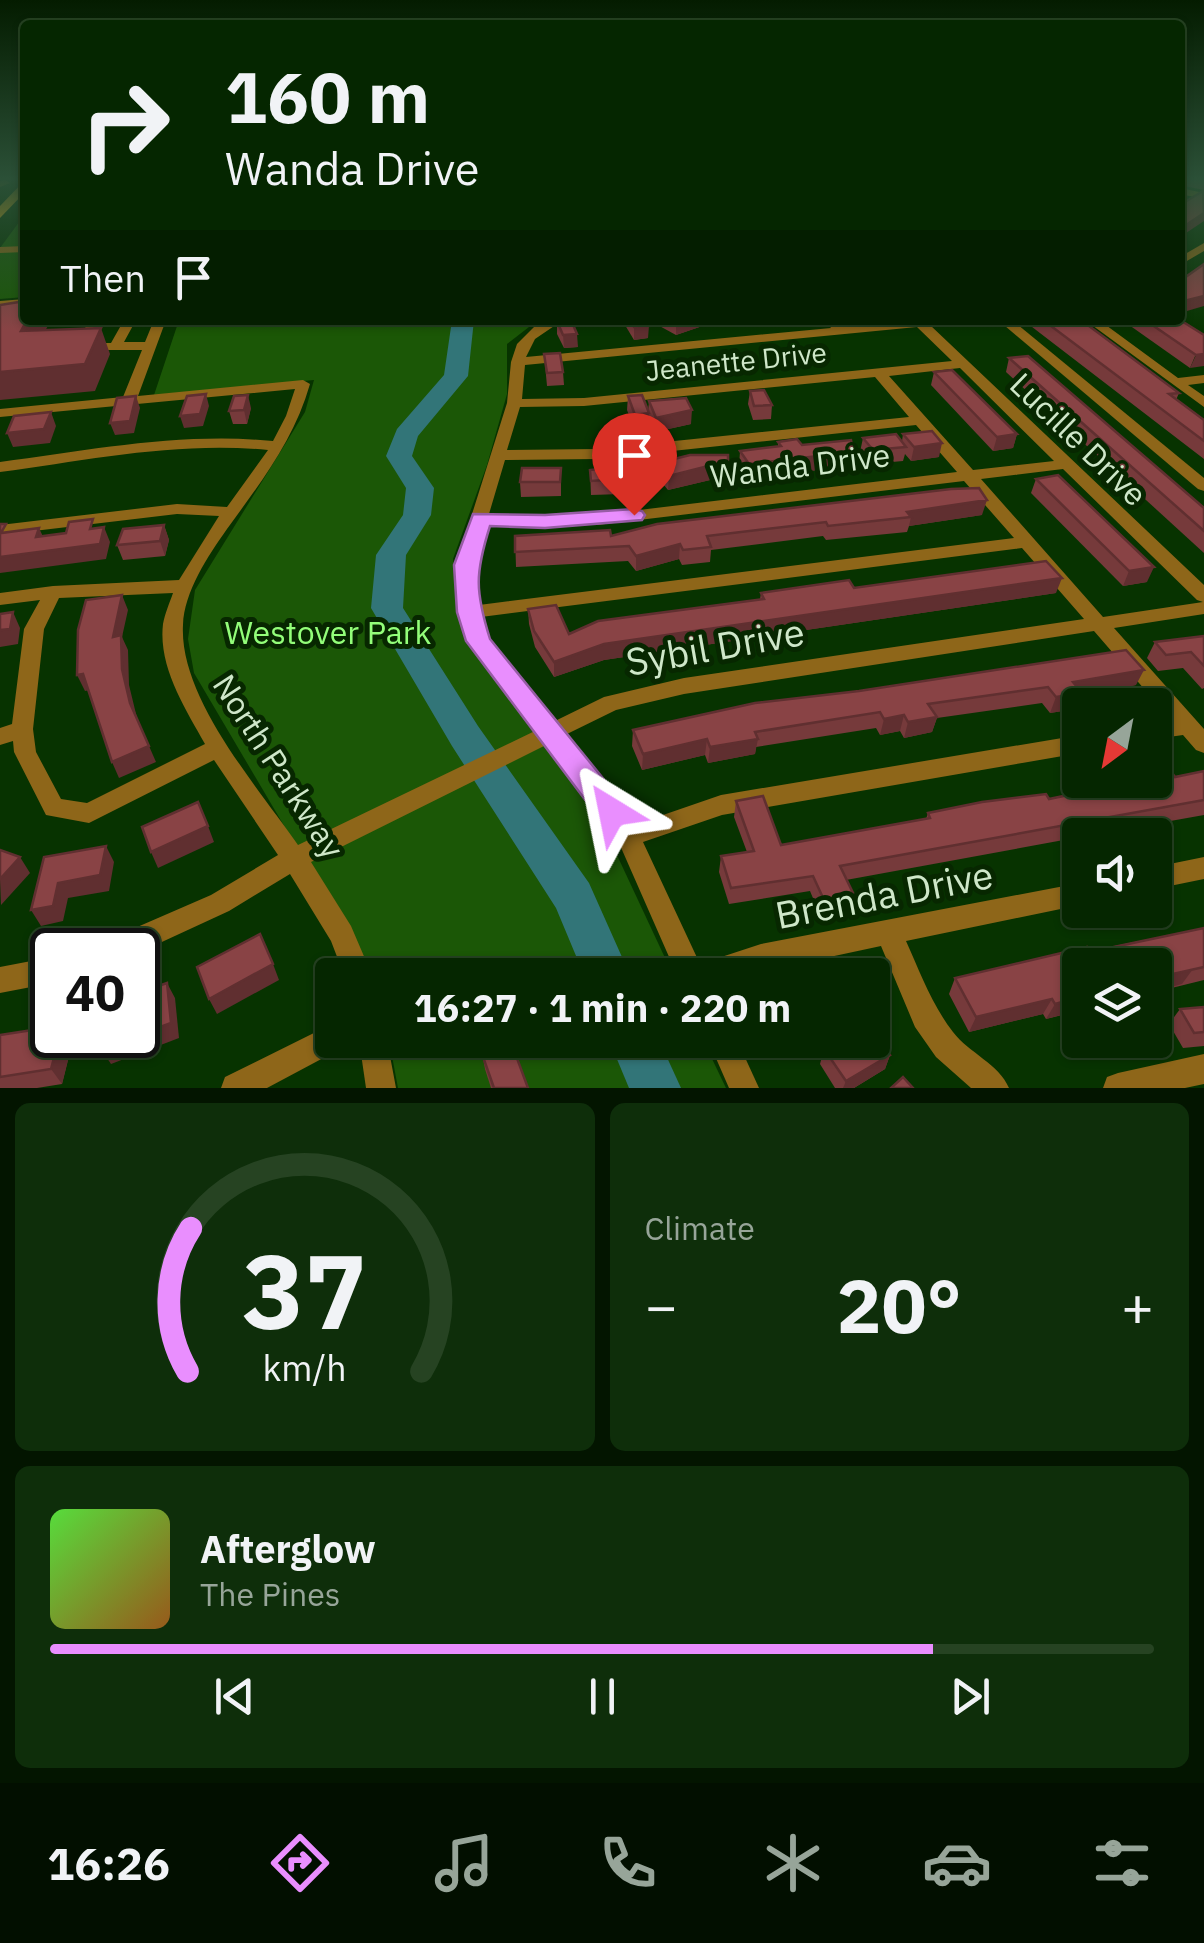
<!DOCTYPE html>
<meta charset="utf-8">
<style>
:root{--surface:#052600;--page:#0e2e0a;--text:#f1f3f6;--muted:#97a599;--line:#264322;--accent:#e98efe}
body{margin:0;font-family:"IBM Plex Sans",sans-serif;background:var(--page);color:var(--text);height:100vh;display:flex;flex-direction:column;font-size:38px;white-space:nowrap}
*{box-sizing:border-box;margin:0}
p{font-size:32px;color:var(--muted)}
.icon{flex:none;width:55px;height:55px;fill:none;stroke:currentColor;stroke-width:2;stroke-linecap:round;stroke-linejoin:round}
.map{position:relative;height:1088px;overflow:hidden}
.side{display:flex;flex-direction:column;gap:15px;padding:15px;background:#031500;flex:1}
.side>*{flex:none}
.top-card{position:absolute;left:20px;top:20px;width:1165px;height:305px;border-radius:10px;box-shadow:0 2px 8px #0004,0 0 0 2px var(--line);background:#052600;color:var(--text);overflow:hidden}
.needle{width:65px;rotate:212deg}
.controls{position:absolute;left:1062px;top:688px;display:grid;gap:20px}
.controls a{display:grid;place-items:center;width:110px;height:110px;border-radius:10px;background:var(--surface);box-shadow:0 2px 8px #0004,0 0 0 2px var(--line);font-size:50px}
.speed{position:absolute;left:30px;top:928px;display:flex;gap:20px;font-size:50px;font-weight:700;text-align:center}
.speed>*{display:grid;place-content:center;width:130px;height:130px;border-radius:50%;background:var(--surface);box-shadow:0 2px 8px #0004,0 0 0 2px var(--line);line-height:1}
.speed .limit{border:5px solid #111;border-radius:15px;background:#fff;color:#111}
.pin{position:absolute;display:grid;place-items:center;width:85px;height:85px;color:#fff;margin:-102px -42px;border-radius:50% 50% 50% 0;rotate:-45deg;box-shadow:0 0 10px #0007}
.pin .icon{rotate:45deg}
.me{position:absolute;width:110px;margin:-55px;rotate:325deg;stroke-linejoin:round;filter:drop-shadow(0 0 8px #0008)}
.turn{display:flex;align-items:center;gap:35px;height:210px;padding:0 40px;font-size:45px}
.turn .icon{width:130px;height:130px;stroke-width:2.5}
.turn b{display:block;font-size:70px;line-height:85px}
.then{display:flex;align-items:center;height:95px;padding:0 40px;background:#0003;gap:20px;font-size:38px}
.big{font-size:75px;font-weight:800;line-height:1.1}
.side .widget{flex:1;display:flex;flex-direction:column;justify-content:center;gap:15px;min-width:0;padding:0 35px;border-radius:15px;background:var(--page)}
.side .dial{align-items:center;gap:0}
.dial svg{height:260px;overflow:visible;fill:none;stroke:var(--line);stroke-width:7;stroke-linecap:round;text-anchor:middle}
.dial text{fill:var(--text);stroke:none}
.song{display:flex;align-items:center;gap:30px}
.cover{width:120px;height:120px;border-radius:15px;background:linear-gradient(135deg,hsl(110 70% 55%),hsl(30 70% 35%))}
.played{height:10px;border-radius:5px;background:linear-gradient(90deg,var(--accent) 80%,var(--line) 80%)}
.keys{display:flex;justify-content:space-around;direction:ltr}
.heat{display:flex;justify-content:space-between;align-items:center;font-size:55px;direction:ltr}
.side .tiles{flex:1;display:grid;gap:15px;grid-template-columns:1fr 1fr}
.widget:last-child{grid-column:span 2}
.trip{position:absolute;left:315px;top:958px;width:575px;height:100px;border-radius:10px;background:var(--surface);box-shadow:0 2px 8px #0004,0 0 0 2px var(--line);font-weight:800;line-height:100px;text-align:center}
.tabs{display:flex;height:160px;justify-content:space-around;align-items:center;background:#020f00;color:var(--muted)}
.tabs .icon{width:70px;height:70px}
.tabs .selected{color:var(--accent)}
.tabs b{font-size:45px;color:var(--text)}
.map>svg:first-child{display:block}
.green{fill:#1b5706}
.lines{fill:none;stroke-linecap:round;stroke-linejoin:round}
.river{fill:#327578;fill-rule:evenodd}
.minor{fill:#8e6619;fill-rule:evenodd}
.major{fill:#e7a618;fill-rule:evenodd}
.wall{fill:#763a3b}
.shaded-wall{fill:#602f30}
.building{fill:#894345;stroke:#602f30;stroke-width:2.5}
.route{fill:#e98efe;stroke:#975ca5;stroke-width:2.5}
.labels{text-anchor:middle;dominant-baseline:central;stroke-width:10;stroke-linejoin:round;paint-order:stroke}
.far-street-label{font-size:28px;fill:#cfe7c9;stroke:#072700}
.street-label{font-size:32px;fill:#cfe7c9;stroke:#072700}
.park-label{font-size:32px;fill:#93fe79;stroke:#072700}
.near-street-label{font-size:38px;fill:#cfe7c9;stroke:#072700}
</style>
<div class="map">
<svg width="1204" height="1088" viewBox="0 0 1204 1088">
<rect width="100%" height="100%" fill="#073300"/>
<!-- green -->
<g class="green">
<polygon points="25,214 25,297 0,299 0,248"/>
<polygon points="179,320 548,320 529,327 507,344 507,394 487,465 453,559 468,644 526,721 588,793 673,975 372,975 194,673 188,639 195,590 305,412 314,380 154,395"/>
<polygon points="389,1040 703,1040 726,1088 398,1088"/>
</g>
<g class="lines">
<!-- river -->
<g class="river">
<polygon points="452,320 474,320 468,376 418,436 412,456 434,488 431,515 406,555 403,608 478,726 589,883 630,975 584,975 556,908 452,746 371,608 376,555 403,515 406,488 386,456 397,429 444,375"/>
<polygon points="609,1040 659,1040 681,1088 629,1088"/>
</g>
<!-- minor -->
<g class="minor">
<polygon points="0,181 5,180 10,183 0,187"/>
<polygon points="1180,188 1204,193 1204,199 1180,194"/>
<polygon points="1204,243 1204,251 1180,265 1180,257"/>
<polygon points="25,246 25,252 0,253 0,247"/>
<polygon points="25,264 25,278 19,275 19,267"/>
<polygon points="25,299 25,307 0,309 0,301"/>
<path d="M 89,320 L 101,320 L 90,343 L 111,343 L 124,320 L 136,320 L 124,342 L 145,342 L 154,320 L 166,320 L 138,396 L 303,380 L 310,384 C 294,440 261,482 227,529 C 208,556 184,592 183,625 C 179,698 258,787 298,845 L 539,729 L 469,641 L 460,612 L 456,565 L 507,403 L 511,362 L 517,344 L 536,325 L 547,320 L 563,320 L 535,339 L 526,357 L 831,328 L 828,324 L 834,320 L 842,327 L 910,320 L 953,320 L 947,324 L 930,325 L 1204,585 L 1204,614 L 1114,628 L 1204,729 L 1204,753 L 1196,750 L 1183,735 L 1155,739 L 1155,723 L 1171,720 L 1094,631 L 684,694 L 616,710 L 567,734 L 634,825 L 721,795 L 1080,735 L 1080,753 L 722,815 L 643,842 L 700,964 L 761,944 L 1080,883 L 1080,905 L 906,941 C 920,972 932,1005 953,1032 C 969,1053 999,1064 1009,1088 L 971,1088 L 936,1057 L 915,1027 L 881,946 L 745,975 L 677,975 L 619,843 L 550,743 L 311,862 L 351,926 L 372,975 L 344,975 L 331,941 L 290,874 L 229,911 L 138,953 L 138,950 L 101,950 L 105,941 L 211,895 L 278,855 L 214,760 L 89,823 L 46,815 L 14,752 L 13,741 L 0,745 L 0,728 L 12,724 L 24,629 L 40,600 L 0,605 L 0,593 L 53,586 L 179,580 L 219,516 L 177,514 L 0,535 L 0,525 L 177,504 L 227,507 L 268,450 C 178,441 89,460 0,472 L 0,462 C 91,450 181,432 273,441 L 286,416 L 295,389 L 0,417 L 0,409 L 123,397 L 142,350 L 81,350 L 78,343 ZM 917,327 L 952,361 L 584,398 L 522,399 L 525,365 ZM 960,368 L 1054,461 L 973,470 L 889,376 ZM 875,377 L 909,417 L 597,449 L 507,450 L 520,407 L 584,406 ZM 916,425 L 957,472 L 597,515 L 489,514 L 505,460 L 597,459 ZM 1063,469 L 1197,600 L 1203,602 L 1103,617 L 981,479 ZM 964,481 L 1014,538 L 479,605 L 474,565 L 486,524 L 597,525 ZM 1022,548 L 1084,619 L 684,678 L 604,697 L 557,720 L 488,639 L 481,617 ZM 173,593 C 170,602 165,613 163,624 C 158,667 185,708 205,744 L 87,803 L 61,799 L 36,752 L 33,729 L 44,629 L 59,598 Z"/>
<polygon points="998,320 1012,320 1204,478 1204,491 1198,489"/>
<polygon points="1085,320 1099,320 1178,378 1204,375 1204,383 1188,385 1204,396 1204,407"/>
<polygon points="1204,857 1204,879 1155,889 1155,867"/>
<polygon points="52,957 52,983 0,993 0,967"/>
<polygon points="332,1024 332,1040 346,1040 342,1048 267,1088 221,1088 225,1077"/>
<polygon points="359,1040 387,1040 396,1088 366,1088"/>
<polygon points="708,1040 737,1040 759,1088 729,1088"/>
<polygon points="1204,1054 1204,1084 1185,1088 1103,1088 1107,1077 1118,1073"/>
</g>
<!-- major -->
<polygon class="major" points="25,180 25,192 0,218 0,206"/>
</g>
<!-- wall -->
<g class="wall">
<polygon points="1180,178 1204,178 1204,190 1180,185"/>
<polygon points="625,320 645,320 648,338 634,340 625,325"/>
<polygon points="654,320 720,320 676,335 654,323"/>
<polygon points="1023,320 1081,320 1179,393 1176,400 1204,420 1204,459"/>
<polygon points="1122,320 1180,320 1204,335 1190,368"/>
<polygon points="557,321 578,347 564,348 557,334"/>
<polygon points="544,354 563,372 564,385 547,386"/>
<polygon points="1009,358 1204,508 1204,553 1006,372"/>
<polygon points="934,372 1017,434 1013,448 993,451 931,385"/>
<polygon points="750,391 772,405 771,419 753,420 748,404"/>
<polygon points="628,396 648,412 649,401 691,424 655,432 649,416 648,427 634,429 627,410"/>
<polygon points="251,408 247,424 233,424 229,411"/>
<polygon points="903,434 939,457 911,461 905,454 903,461 870,464 860,452 863,438 902,441"/>
<polygon points="778,442 853,452 850,466 747,479 739,466 740,451 778,447"/>
<polygon points="728,461 727,476 668,490 658,478 658,489 622,494 591,495 590,470 658,473 658,463"/>
<polygon points="561,468 561,496 521,497 520,482"/>
<polygon points="1036,479 1147,582 1123,586 1031,493"/>
<polygon points="982,515 909,526 907,532 826,540 823,536 711,550 710,562 682,565 679,559 636,571 628,561 516,567 515,536 611,536 657,524"/>
<polygon points="164,525 169,540 165,556 123,560 117,545"/>
<polygon points="854,588 1056,593 604,660 554,677 535,647 529,624 528,609 569,634 760,599 761,593"/>
<polygon points="1204,636 1204,688 1202,689 1183,668 1158,671 1147,658 1155,642"/>
<polygon points="1136,685 1081,696 1075,709 1050,713 1042,703 937,718 932,732 904,738 900,731 880,735 876,728 756,747 755,754 708,763 705,755 642,770 632,746 633,730 859,691"/>
<polygon points="1204,771 1204,815 1092,835 1080,835 1080,837 846,880 849,909 820,915 810,891 729,904 719,872 721,856 747,852 734,817 736,801 781,845 926,819 928,813 1049,799"/>
<polygon points="1204,928 1204,980 1046,1019 1043,1014 969,1032 949,994 955,978"/>
<polygon points="1204,1007 1204,1046 1183,1048 1169,1024 1180,1009"/>
<polygon points="0,1035 70,1035 73,1040 62,1084 37,1088 0,1088"/>
<polygon points="818,1040 872,1040 890,1055 885,1069 854,1088 835,1088 820,1064 824,1049"/>
<polygon points="482,1054 528,1088 491,1088 485,1069"/>
</g>
<!-- shaded-wall -->
<g class="shaded-wall">
<polygon points="1204,213 1204,221 1180,237 1180,229"/>
<polygon points="1204,296 1204,306 1180,313 1180,302"/>
<polygon points="27,320 47,320 49,324 31,356 21,331"/>
<polygon points="684,320 720,320 676,335 676,323"/>
<polygon points="649,326 648,338 634,340 634,327"/>
<polygon points="101,328 110,354 95,391 0,400 0,372"/>
<polygon points="577,334 578,347 564,348 563,335"/>
<polygon points="1204,354 1204,366 1190,368 1196,355"/>
<polygon points="206,394 209,406 203,426 184,428 180,416"/>
<polygon points="248,395 251,408 247,424 244,410"/>
<polygon points="136,396 140,408 134,433 115,435 110,423"/>
<polygon points="692,410 691,424 655,432 656,418"/>
<polygon points="51,412 56,426 50,443 13,447 7,433"/>
<polygon points="649,413 648,427 634,429 635,415"/>
<polygon points="1017,434 1013,448 993,451 997,437"/>
<polygon points="942,443 939,457 911,461 914,447"/>
<polygon points="853,452 850,466 747,479 749,464"/>
<polygon points="728,461 727,476 668,490 669,476"/>
<polygon points="658,475 658,489 622,494 622,479"/>
<polygon points="987,500 982,515 909,526 911,517 907,512"/>
<polygon points="164,525 169,540 165,556 160,541"/>
<polygon points="104,527 110,542 106,559 0,573 0,557 36,537 39,528 46,543"/>
<polygon points="680,544 679,559 636,571 636,556"/>
<polygon points="1154,567 1147,582 1123,586 1129,571"/>
<polygon points="1062,578 1056,593 604,660 554,677 554,662 604,644"/>
<polygon points="122,595 128,610 122,637 128,650 129,685 137,718 130,703 113,637"/>
<polygon points="13,612 20,628 18,644 0,647 0,630"/>
<polygon points="1144,670 1136,685 1081,696 1075,709 1050,713 1056,697 1073,682"/>
<polygon points="83,674 90,690 85,691 77,675"/>
<polygon points="904,715 900,731 880,735 884,719"/>
<polygon points="937,717 932,732 904,738 908,722"/>
<polygon points="707,739 705,755 642,770 643,754"/>
<polygon points="758,739 755,754 708,763 710,747"/>
<polygon points="149,746 156,762 119,778 112,762"/>
<polygon points="208,826 214,842 158,868 151,852"/>
<polygon points="106,846 114,862 109,891 68,898 63,921 41,926 31,910 58,883"/>
<polygon points="20,857 30,873 1,905 0,879"/>
<polygon points="853,893 849,909 820,915 824,900"/>
<polygon points="273,964 279,980 217,1014 209,999"/>
<polygon points="1193,969 1182,984 1155,991 1155,978"/>
<polygon points="167,983 175,998 179,1038 111,1064 101,1049"/>
<polygon points="1080,997 1080,1010 1046,1019 1055,1004"/>
<polygon points="1052,999 1043,1014 969,1032 976,1017"/>
<polygon points="60,1035 70,1035 73,1040 62,1084 51,1069"/>
<polygon points="890,1055 885,1069 854,1088 843,1088 846,1081"/>
</g>
<!-- building -->
<g class="building">
<polygon points="1203,191 1204,213 1180,229 1180,205"/>
<polygon points="1204,264 1204,296 1180,302 1180,281"/>
<polygon points="25,301 25,320 27,320 21,331 101,328 85,364 0,372 0,305"/>
<polygon points="571,320 577,334 563,335 557,321"/>
<polygon points="630,320 645,320 649,326 634,327"/>
<polygon points="1043,320 1081,320 1179,393 1169,394 1204,420 1204,441"/>
<polygon points="1145,320 1180,320 1204,335 1204,354 1196,355"/>
<polygon points="560,353 563,372 547,373 544,354"/>
<polygon points="1028,356 1204,508 1204,531 1009,358"/>
<polygon points="952,370 1017,434 997,437 934,372"/>
<polygon points="764,390 772,405 754,406 750,391"/>
<polygon points="206,394 200,414 180,416 187,396"/>
<polygon points="248,395 244,410 229,411 234,396"/>
<polygon points="642,395 649,413 635,415 628,396"/>
<polygon points="136,396 130,421 110,423 117,398"/>
<polygon points="686,398 692,410 656,418 649,401"/>
<polygon points="51,412 44,429 7,433 14,416"/>
<polygon points="932,431 942,443 914,447 903,434"/>
<polygon points="896,434 906,447 873,450 863,438"/>
<polygon points="797,439 802,445 851,440 853,452 749,464 740,451 781,446 778,442"/>
<polygon points="690,455 728,455 728,461 669,476 658,463"/>
<polygon points="652,462 658,475 622,479 591,481 590,470"/>
<polygon points="522,468 561,468 560,482 520,482"/>
<polygon points="1058,475 1154,567 1129,571 1036,479"/>
<polygon points="979,488 987,500 907,512 911,517 828,526 826,522 707,536 711,547 683,550 680,544 636,556 629,546 515,552 515,536 610,530 611,536 657,524 951,489"/>
<polygon points="93,519 90,529 104,527 100,544 0,557 0,524 6,524 1,533 39,528 36,537 66,533 69,522"/>
<polygon points="164,525 160,541 117,545 123,529"/>
<polygon points="1046,561 1062,578 604,644 554,662 534,631 528,609 556,605 569,634 598,621 764,599 761,593 849,580 854,588"/>
<polygon points="122,595 113,637 121,635 122,669 130,703 149,746 112,762 83,674 77,675 78,630 86,600"/>
<polygon points="13,612 10,629 0,630 0,614"/>
<polygon points="1204,636 1204,666 1191,652 1166,655 1155,642"/>
<polygon points="1126,650 1144,670 1073,682 1082,693 1056,697 1048,687 928,704 937,717 908,722 904,715 884,719 880,712 755,732 758,739 710,747 707,739 643,754 633,730 755,703 859,691"/>
<polygon points="1204,771 1204,800 840,866 853,893 824,900 813,876 731,888 721,856 754,851 736,801 763,796 781,845 930,818 928,813 982,802 1046,794 1049,799 1140,780 1155,780 1155,777 1172,773 1175,777"/>
<polygon points="198,802 208,826 151,852 142,827"/>
<polygon points="106,846 100,875 58,883 53,906 31,910 44,857"/>
<polygon points="0,850 20,857 0,879"/>
<polygon points="1204,928 1204,967 1155,978 1155,965 1080,965 1080,997 1055,1004 1052,999 976,1017 955,978 1087,947 1090,952"/>
<polygon points="260,934 273,964 209,999 197,967"/>
<polygon points="167,983 171,1023 101,1049 101,1035 138,1035 138,993"/>
<polygon points="1204,1007 1204,1032 1194,1033 1180,1009"/>
<polygon points="52,1027 52,1035 60,1035 51,1069 0,1077 0,1035"/>
<polygon points="872,1030 890,1055 846,1081 824,1049 835,1043 833,1040 872,1040"/>
<polygon points="511,1042 528,1088 494,1088 482,1054"/>
<polygon points="903,1077 913,1088 891,1088"/>
</g>
<!-- sky -->
<linearGradient id="sky" x2="0" y2="1"><stop stop-color="#041c00"/><stop offset="0.54" stop-color="#2b5037"/><stop offset="1" stop-color="#2b5037" stop-opacity="0"/></linearGradient>
<rect width="1204" height="331" fill="url(#sky)"/>
<!-- route -->
<path class="route" d="M 634,509 L 642,511 L 645,515 L 642,520 L 545,528 L 490,526 C 475,573 475,591 490,639 L 623,803 L 627,812 L 623,821 L 612,824 L 601,821 L 466,641 L 457,612 L 454,565 L 473,514 L 545,515 Z"/>
<g class="labels">
<!-- far-street labels -->
<g class="far-street-label">
<text transform="translate(736 361) rotate(-6)">Jeanette Drive</text>
</g>
<!-- street labels -->
<g class="street-label">
<text transform="translate(1079 439) rotate(44)">Lucille Drive</text>
<text transform="translate(800 465) rotate(-7)">Wanda Drive</text>
<text transform="translate(279 766) rotate(57)">North Parkway</text>
</g>
<!-- park labels -->
<g class="park-label">
<text x="328" y="632">Westover Park</text>
</g>
<!-- near-street labels -->
<g class="near-street-label">
<text transform="translate(715 646) rotate(-10)">Sybil Drive</text>
<text transform="translate(884 894) rotate(-11)">Brenda Drive</text>
</g>
</g>
</svg>
<div class="controls">
<a><svg class="needle" viewBox="-14 -14 28 28"><path d="M0-13l5 13h-10z" fill="#e53935"/><path d="M0 13l5-13h-10z" fill="#97a599"/></svg></a>
<a><svg class="icon" aria-label="sound" viewBox="0 0 24 24"><path d="M4 9h4l5-4v14l-5-4H4zM17 9q2 3 0 6"/></svg></a>
<a><svg class="icon" aria-label="layers" viewBox="0 0 24 24"><path d="M12 4l9 5-9 5-9-5zM3 14l9 5 9-5"/></svg></a>
</div>
<div class="speed"><div class="limit">40</div></div>
<div class="pin" style="left:634px;top:515px;background:#d93025"><svg class="icon" aria-label="arrive" viewBox="0 0 24 24"><path d="M6 21V4h12l-3 4 3 4H6"/></svg></div>
<svg class="me" style="left:612px;top:812px" viewBox="-20 -20 40 40"><path d="M0-17L14 15 0 8-14 15z" fill="#e98efe" stroke="#fff" stroke-width="4"/></svg>
<div class="trip">16:27 · 1 min · 220 m</div>
<div class="top-card">
<div class="turn"><svg class="icon" aria-label="right" viewBox="0 0 24 24"><path d="M7 20v-9h11M14 6l5 5-5 5"/></svg><div><b>160 m</b>Wanda Drive</div></div>
<div class="then">Then<svg class="icon" aria-label="arrive" viewBox="0 0 24 24"><path d="M6 21V4h12l-3 4 3 4H6"/></svg></div>
</div>
</div>
<section class="side">
<div class="tiles">
<div class="widget dial"><svg viewBox="0 0 100 80">
<path d="M14 69A42 42 0 1 1 86 69"/>
<path d="M14 69A42 42 0 0 1 15 25" stroke="#e98efe"/>
<text x="50" y="56" font-size="32" font-weight="700">37</text>
<text x="50" y="72" font-size="11">km/h</text>
</svg></div>
<div class="widget"><p>Climate</p>
<div class="heat"><a>−</a><b class="big">20°</b><a>+</a></div>
</div>
<div class="widget">
<div class="song"><i class="cover"></i><div><b>Afterglow</b><p>The Pines</p></div></div>
<div class="played"></div>
<div class="keys"><svg class="icon" aria-label="previous" viewBox="0 0 24 24"><path d="M18 5L8 12l10 7zM5 5v14"/></svg><svg class="icon" aria-label="pause" viewBox="0 0 24 24"><path d="M8 5v14M16 5v14"/></svg><svg class="icon" aria-label="next" viewBox="0 0 24 24"><path d="M6 5l10 7-10 7zM19 5v14"/></svg></div>
</div>
</div>
</section>
<nav class="tabs">
<b>16:26</b>
<svg class="icon selected" aria-label="directions" viewBox="0 0 24 24"><path d="M12 3l9 9-9 9-9-9zM9 14v-3h6M13 9l2 2-2 2"/></svg>
<svg class="icon" aria-label="music" viewBox="0 0 24 24"><path d="M9 18V5l10-2v13"/><circle cx="6" cy="18" r="3"/><circle cx="16" cy="16" r="3"/></svg>
<svg class="icon" aria-label="phone" viewBox="0 0 24 24"><path d="M5 4h4l2 5-3 2q2 4 5 5l2-3 5 2v4C11 20 4 13 5 4z"/></svg>
<svg class="icon" aria-label="climate" viewBox="0 0 24 24"><path d="M12 3v18M4 7l16 10M4 17L20 7"/></svg>
<svg class="icon" aria-label="car" viewBox="0 0 24 24"><path d="M5 17H2v-5l4-1 3-4h7l3 4 3 1v5h-3M9 17h6M6 11h13"/><circle cx="7" cy="17" r="2"/><circle cx="17" cy="17" r="2"/></svg>
<svg class="icon" aria-label="filters" viewBox="0 0 24 24"><path d="M4 7h16M4 17h16"/><circle cx="9" cy="7" r="2"/><circle cx="15" cy="17" r="2"/></svg>
</nav>
